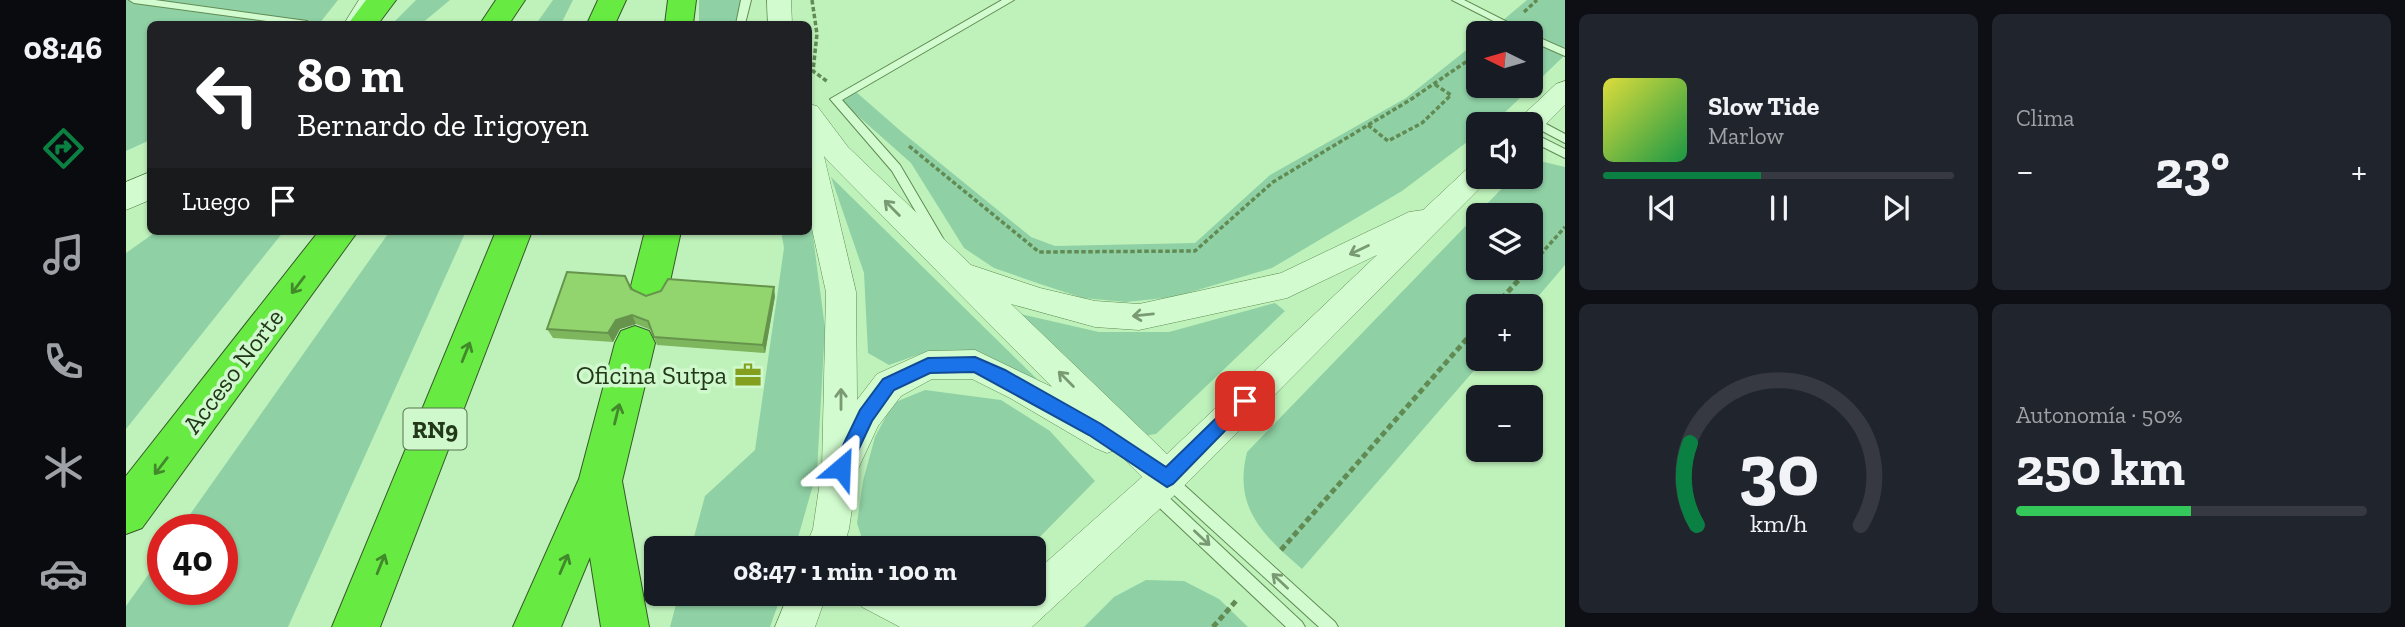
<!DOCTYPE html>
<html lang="es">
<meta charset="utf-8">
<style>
:root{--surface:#171b24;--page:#20242c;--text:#f1f3f6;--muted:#9ea1a6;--line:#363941;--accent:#0b8043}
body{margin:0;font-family:"Zilla Slab",serif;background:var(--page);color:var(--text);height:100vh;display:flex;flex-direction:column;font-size:26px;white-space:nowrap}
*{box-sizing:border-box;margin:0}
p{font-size:23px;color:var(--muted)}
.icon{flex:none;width:38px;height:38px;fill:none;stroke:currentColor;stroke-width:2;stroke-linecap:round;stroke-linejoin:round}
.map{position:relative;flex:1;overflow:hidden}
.details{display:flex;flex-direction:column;gap:14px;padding:14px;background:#0d0f14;width:840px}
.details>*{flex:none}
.top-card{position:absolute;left:21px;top:21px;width:665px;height:214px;border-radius:10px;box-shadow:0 2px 5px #0004;background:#202124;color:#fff;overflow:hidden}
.needle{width:46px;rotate:275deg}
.buttons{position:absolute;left:1340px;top:21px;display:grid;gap:14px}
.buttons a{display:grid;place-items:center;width:77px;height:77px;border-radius:10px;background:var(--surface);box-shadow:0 2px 5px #0004;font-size:35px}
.speed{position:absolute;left:21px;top:514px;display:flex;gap:14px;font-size:35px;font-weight:700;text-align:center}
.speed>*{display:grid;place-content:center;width:91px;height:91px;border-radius:50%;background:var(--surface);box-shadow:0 2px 5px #0004;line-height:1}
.speed .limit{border:10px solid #d22;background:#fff;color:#111}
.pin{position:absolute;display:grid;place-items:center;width:60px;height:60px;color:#fff;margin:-30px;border-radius:14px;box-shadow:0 4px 10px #0006}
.me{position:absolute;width:77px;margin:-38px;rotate:26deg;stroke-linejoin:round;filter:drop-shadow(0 0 5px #0008)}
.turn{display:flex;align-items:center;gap:24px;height:147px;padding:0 35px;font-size:32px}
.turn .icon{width:91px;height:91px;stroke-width:2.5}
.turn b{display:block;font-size:49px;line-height:60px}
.then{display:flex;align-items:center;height:66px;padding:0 35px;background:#0003;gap:14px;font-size:26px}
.big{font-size:52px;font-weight:700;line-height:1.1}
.details .tile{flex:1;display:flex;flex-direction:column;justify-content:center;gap:10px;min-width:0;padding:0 24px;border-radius:10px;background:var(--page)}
.details .dial{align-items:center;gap:0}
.dial svg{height:182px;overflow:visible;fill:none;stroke:var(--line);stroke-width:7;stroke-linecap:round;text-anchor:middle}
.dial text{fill:var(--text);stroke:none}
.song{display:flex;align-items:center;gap:21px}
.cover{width:84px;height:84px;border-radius:10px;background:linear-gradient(135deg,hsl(60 70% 55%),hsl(140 70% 35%))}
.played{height:7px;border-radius:4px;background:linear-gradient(90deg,var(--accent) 45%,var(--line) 45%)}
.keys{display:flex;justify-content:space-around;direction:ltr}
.heat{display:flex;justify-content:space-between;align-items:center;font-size:38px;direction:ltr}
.charge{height:10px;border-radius:5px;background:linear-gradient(90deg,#34c759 50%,var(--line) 0)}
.details .tiles{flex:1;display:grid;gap:14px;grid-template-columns:repeat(2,1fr)}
.trip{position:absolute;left:518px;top:536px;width:402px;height:70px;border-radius:10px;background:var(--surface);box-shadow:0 2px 5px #0004;font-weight:700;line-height:70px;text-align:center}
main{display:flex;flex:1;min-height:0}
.dock{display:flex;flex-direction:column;width:126px;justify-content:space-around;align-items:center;background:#090b0e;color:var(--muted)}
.dock .icon{width:49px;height:49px}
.dock .on{color:var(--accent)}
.dock b{font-size:32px;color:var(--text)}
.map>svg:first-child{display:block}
.green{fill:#8fd1a5;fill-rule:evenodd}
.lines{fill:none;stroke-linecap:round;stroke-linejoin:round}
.service-casing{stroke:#618b53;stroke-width:2}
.tertiary-casing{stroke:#618b53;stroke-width:1}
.secondary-casing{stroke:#466c37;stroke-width:1}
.motorway-casing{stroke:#375829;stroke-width:2}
.path-far1{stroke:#618b53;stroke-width:3.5;stroke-dasharray:4.5 2.5;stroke-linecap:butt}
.path{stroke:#618b53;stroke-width:5;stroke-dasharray:6 3.5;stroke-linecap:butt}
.service{fill:#d2fccf;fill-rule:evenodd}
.tertiary{fill:#d2fccf;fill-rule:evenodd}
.secondary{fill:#d2fccf;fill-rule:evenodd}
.motorway{fill:#67eb42;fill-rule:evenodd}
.wall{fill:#7eb65e}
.shaded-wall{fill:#66944c}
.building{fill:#92d46d;stroke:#66944c;stroke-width:2}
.oneway{stroke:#7a9a74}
.oneway2{stroke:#42892c}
.route{fill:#1a73e8;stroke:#114b97;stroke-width:2}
.labels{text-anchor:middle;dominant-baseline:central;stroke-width:7;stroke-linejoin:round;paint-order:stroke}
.shield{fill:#cff9cc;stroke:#57724f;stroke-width:2}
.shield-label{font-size:24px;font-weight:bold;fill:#23381a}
.street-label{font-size:26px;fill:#23381a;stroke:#cff9cc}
.poi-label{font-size:26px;fill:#23381a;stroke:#cff9cc;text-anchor:end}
</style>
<main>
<nav class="dock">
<b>08:46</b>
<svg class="icon on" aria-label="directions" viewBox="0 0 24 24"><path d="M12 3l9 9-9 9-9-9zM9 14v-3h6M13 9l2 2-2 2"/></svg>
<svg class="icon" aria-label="music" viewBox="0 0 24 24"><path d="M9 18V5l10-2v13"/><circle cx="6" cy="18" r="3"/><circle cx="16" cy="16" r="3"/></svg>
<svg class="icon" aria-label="phone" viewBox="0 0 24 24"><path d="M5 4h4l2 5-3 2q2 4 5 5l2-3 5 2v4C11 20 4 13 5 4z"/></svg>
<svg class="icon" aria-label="climate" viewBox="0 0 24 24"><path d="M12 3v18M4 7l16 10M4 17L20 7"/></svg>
<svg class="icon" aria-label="car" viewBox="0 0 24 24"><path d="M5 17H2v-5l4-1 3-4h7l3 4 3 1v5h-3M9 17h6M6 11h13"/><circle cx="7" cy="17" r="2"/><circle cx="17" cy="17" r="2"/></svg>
</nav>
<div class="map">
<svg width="1439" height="627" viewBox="0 0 1439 627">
<rect width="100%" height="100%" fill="#bff2bb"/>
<!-- green -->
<g class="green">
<polygon points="0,0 212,0 193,24 24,24 24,140 0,151"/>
<polygon points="290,0 324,0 295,24 266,24"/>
<polygon points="427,0 447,0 435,24 410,24"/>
<polygon points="573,0 615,0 609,24 573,24"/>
<polygon points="1401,0 1439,0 1439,55 1373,118 1365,124 1353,124 1353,133 1276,191 1146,268 1048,297 1000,302 957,298 914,284 868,268 838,248 785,163 714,100 729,91 777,133 905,237 929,246 1069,243 1144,175 1280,98 1353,40 1353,86 1405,86 1405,33 1362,33"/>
<path d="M 1418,162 L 1439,167 L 1439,265 L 1404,306 L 1353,306 L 1353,359 L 1358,359 L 1176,569 C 1137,535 1107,508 1121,452 L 1387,177 L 1405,177 L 1405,165 ZM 1353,215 L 1405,215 L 1405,268 L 1353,268 Z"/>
<polygon points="705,177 912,380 846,351 800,352 763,365 742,353 738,273"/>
<polygon points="683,206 699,328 691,471 669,548 565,548 579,496 629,450 658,248 655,231 682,231"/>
<polygon points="31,231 158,231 0,429 0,253"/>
<polygon points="264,231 340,231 162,627 0,627 0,606 37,554 37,590 96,590 96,530 53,530"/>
<polygon points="1149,303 1159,311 1030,434 1017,436 890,313 973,332 1043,332"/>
<polygon points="799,390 875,400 924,431 969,481 903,548 739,548 731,523 737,481 749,437 767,403"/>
<polygon points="1020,580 1058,581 1093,599 1122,627 958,627 988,597"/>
<polygon points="553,593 656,593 644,627 544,627"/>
</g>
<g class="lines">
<!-- service casing -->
<g class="service-casing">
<g id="service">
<polygon points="3,0 29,0 181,21 186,24 163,24 8,3"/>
<polygon points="615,0 625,0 619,24 610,24"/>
<polygon points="876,0 888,0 716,100 774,165 818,240 812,245 808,243 766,171 704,99"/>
<polygon points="1326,0 1338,0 1403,33 1391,33"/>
<polygon points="1405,34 1439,49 1439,56 1405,41"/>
<polygon points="1407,117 1439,134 1439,143 1403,124 1403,118"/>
<polygon points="1405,132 1439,149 1439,158 1405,141"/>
<polygon points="1041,472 1046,474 1209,622 1212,627 1193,627 1036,484 1034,479 1036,474"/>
<polygon points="1029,487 1034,489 1176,622 1179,627 1160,627 1024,499 1022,494 1024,489"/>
</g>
</g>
<!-- tertiary casing -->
<g class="tertiary-casing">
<g id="tertiary">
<polygon points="233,0 257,0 242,24 218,24"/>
<polygon points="641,0 665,0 666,24 642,24"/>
<polygon points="1439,81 1439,105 1413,131 1405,133 1405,124 1391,124 1395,117 1430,84"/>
<path d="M 682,104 L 691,106 L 722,147 L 845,265 L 914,288 L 969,301 L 1013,304 L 1155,273 L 1283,212 L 1297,210 L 1343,167 L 1353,164 L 1353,177 L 1365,177 L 1054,490 L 906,627 L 774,627 L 736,607 L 731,593 C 780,593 829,599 878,599 L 885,593 L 908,593 L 908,573 L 1016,477 L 989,450 L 981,453 L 969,448 L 884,398 L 846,379 L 806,379 L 775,396 L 752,426 L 732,469 L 723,529 L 717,548 L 679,548 L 687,529 L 696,468 L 700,292 L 682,211 ZM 698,156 L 702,161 L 926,387 L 849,350 L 802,351 L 751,374 L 731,400 L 730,292 ZM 1251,255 L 1041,454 L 885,304 L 969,327 L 1013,330 L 1161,298 Z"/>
<polygon points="663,593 701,593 689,627 649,627"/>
</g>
</g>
<!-- secondary casing -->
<g class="secondary-casing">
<polygon id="secondary" points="24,172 24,200 0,210 0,182"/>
</g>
<!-- motorway casing -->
<g class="motorway-casing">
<g id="motorway">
<polygon points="240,0 270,0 252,24 222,24"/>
<polygon points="370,0 399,0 383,24 354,24"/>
<polygon points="472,0 500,0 489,24 461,24"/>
<polygon points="542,0 570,0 567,24 539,24"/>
<polygon points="193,231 232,231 16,528 0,534 0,476"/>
<polygon points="370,231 406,231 254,627 206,627"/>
<polygon points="519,231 555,231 543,286 537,297 524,302 511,297 505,286"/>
<polygon points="509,326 523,331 529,343 496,481 523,627 475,627 464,557 435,627 387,627 453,479 489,343 495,331"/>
</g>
</g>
<!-- path-far1 -->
<g class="path-far1">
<polyline points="686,0 691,34 687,71 702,82"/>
<polyline points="1398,12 1411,0"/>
<polyline points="1242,125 1262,141 1296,123 1325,95 1308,84"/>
<polyline points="783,146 913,252 1069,251 1147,182 1284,100 1353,53"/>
<polyline points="1405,265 1439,227"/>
<polyline points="1397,274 1403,268"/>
</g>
<!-- path -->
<g class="path">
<polyline points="1369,306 1399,273"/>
<polyline points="1155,550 1353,325"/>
<polyline points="1087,627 1110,601"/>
</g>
<!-- service -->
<use href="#service" class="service"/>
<!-- tertiary -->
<use href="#tertiary" class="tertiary"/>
<!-- secondary -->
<use href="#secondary" class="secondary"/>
<!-- motorway -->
<use href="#motorway" class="motorway"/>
</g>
<!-- wall -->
<polygon class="wall" points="505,289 520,296 649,296 639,353 531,345 525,330 510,324 494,329 487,342 427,338 421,329"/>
<!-- shaded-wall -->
<g class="shaded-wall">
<polygon points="648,287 649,296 639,353 637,345"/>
<polygon points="506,315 510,324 494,329 487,342 482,333 490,320"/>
</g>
<!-- building -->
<polygon class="building" points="441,272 499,276 505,289 520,296 535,291 542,279 648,287 637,345 528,337 522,321 506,315 490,320 482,333 421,329"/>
<!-- one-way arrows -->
<defs><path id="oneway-shaft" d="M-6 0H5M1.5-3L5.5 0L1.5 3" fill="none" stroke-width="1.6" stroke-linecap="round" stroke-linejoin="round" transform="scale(1.75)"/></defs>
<g class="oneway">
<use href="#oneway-shaft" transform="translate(766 208) rotate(-135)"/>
<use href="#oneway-shaft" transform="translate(1233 250) rotate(154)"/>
<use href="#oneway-shaft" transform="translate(1017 315) rotate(174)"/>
<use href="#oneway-shaft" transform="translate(940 379) rotate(-135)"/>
<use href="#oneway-shaft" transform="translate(715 399) rotate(-90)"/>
<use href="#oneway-shaft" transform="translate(1076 538) rotate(43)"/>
<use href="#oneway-shaft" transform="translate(1154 581) rotate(-137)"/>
</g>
<g class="oneway2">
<use href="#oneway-shaft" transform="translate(172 285) rotate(127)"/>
<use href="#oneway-shaft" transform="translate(340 352) rotate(-68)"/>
<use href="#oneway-shaft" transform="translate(491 414) rotate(-76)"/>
<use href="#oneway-shaft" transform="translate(35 466) rotate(127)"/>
<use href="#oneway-shaft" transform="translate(255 564) rotate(-68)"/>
<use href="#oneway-shaft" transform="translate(438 564) rotate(-67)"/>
</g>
<!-- route -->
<polygon class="route" points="849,357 879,370 975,424 1040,467 1113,396 1119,394 1126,396 1128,401 1047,484 1041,487 963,435 848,372 804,373 768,390 746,421 721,474 715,476 708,474 706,468 734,410 757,379 802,358"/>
<!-- icons -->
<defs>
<g id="office-bare" transform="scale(2.1)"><path d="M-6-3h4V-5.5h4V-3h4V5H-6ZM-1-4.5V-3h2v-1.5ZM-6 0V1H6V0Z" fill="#849f1e" stroke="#cff9cc" stroke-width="2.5" paint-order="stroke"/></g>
</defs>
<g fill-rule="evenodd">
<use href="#office-bare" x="622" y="375"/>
</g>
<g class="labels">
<!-- shield labels -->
<rect class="shield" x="277.5" y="408.5" width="63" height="41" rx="5"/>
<g class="shield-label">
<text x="309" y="429">RN9</text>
</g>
<!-- street labels -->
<g class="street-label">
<text transform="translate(107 371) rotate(-53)">Acceso Norte</text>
</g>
<!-- poi labels -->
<g class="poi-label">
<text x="601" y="375">Oficina Sutpa</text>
</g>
</g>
</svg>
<div class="buttons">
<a><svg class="needle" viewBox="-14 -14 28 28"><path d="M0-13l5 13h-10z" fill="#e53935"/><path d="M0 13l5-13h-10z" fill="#9ea1a6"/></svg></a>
<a><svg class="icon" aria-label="sound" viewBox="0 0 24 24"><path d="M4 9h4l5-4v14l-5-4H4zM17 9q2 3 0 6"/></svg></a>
<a><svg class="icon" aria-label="layers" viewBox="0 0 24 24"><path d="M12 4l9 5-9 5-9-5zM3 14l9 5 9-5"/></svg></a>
<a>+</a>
<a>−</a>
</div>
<div class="speed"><div class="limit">40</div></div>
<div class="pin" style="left:1119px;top:401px;background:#d93025"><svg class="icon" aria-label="arrive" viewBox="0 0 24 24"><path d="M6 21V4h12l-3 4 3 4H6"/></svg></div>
<svg class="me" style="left:715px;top:468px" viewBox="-20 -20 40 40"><path d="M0-17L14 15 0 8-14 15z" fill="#1a73e8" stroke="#fff" stroke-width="4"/></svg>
<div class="trip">08:47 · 1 min · 100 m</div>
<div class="top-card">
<div class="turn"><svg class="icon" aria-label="left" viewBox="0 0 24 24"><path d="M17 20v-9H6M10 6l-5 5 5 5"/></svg><div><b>80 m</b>Bernardo de Irigoyen</div></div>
<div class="then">Luego<svg class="icon" aria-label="arrive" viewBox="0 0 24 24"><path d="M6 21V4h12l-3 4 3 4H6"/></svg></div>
</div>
</div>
<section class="details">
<div class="tiles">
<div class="tile">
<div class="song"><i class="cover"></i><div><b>Slow Tide</b><p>Marlow</p></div></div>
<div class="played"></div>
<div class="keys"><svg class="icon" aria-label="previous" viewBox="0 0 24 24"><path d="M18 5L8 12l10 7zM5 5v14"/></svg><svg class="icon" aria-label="pause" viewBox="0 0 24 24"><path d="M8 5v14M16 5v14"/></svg><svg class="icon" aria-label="next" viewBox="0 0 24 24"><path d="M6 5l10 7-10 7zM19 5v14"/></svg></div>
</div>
<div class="tile"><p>Clima</p>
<div class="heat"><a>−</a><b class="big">23°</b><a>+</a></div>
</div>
<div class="tile dial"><svg viewBox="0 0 100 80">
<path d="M14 69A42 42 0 1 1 86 69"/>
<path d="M14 69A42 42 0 0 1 11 33" stroke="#0b8043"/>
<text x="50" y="56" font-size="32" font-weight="700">30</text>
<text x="50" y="72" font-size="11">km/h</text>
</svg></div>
<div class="tile"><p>Autonomía · 50%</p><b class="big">250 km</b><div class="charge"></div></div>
</div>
</section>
</main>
